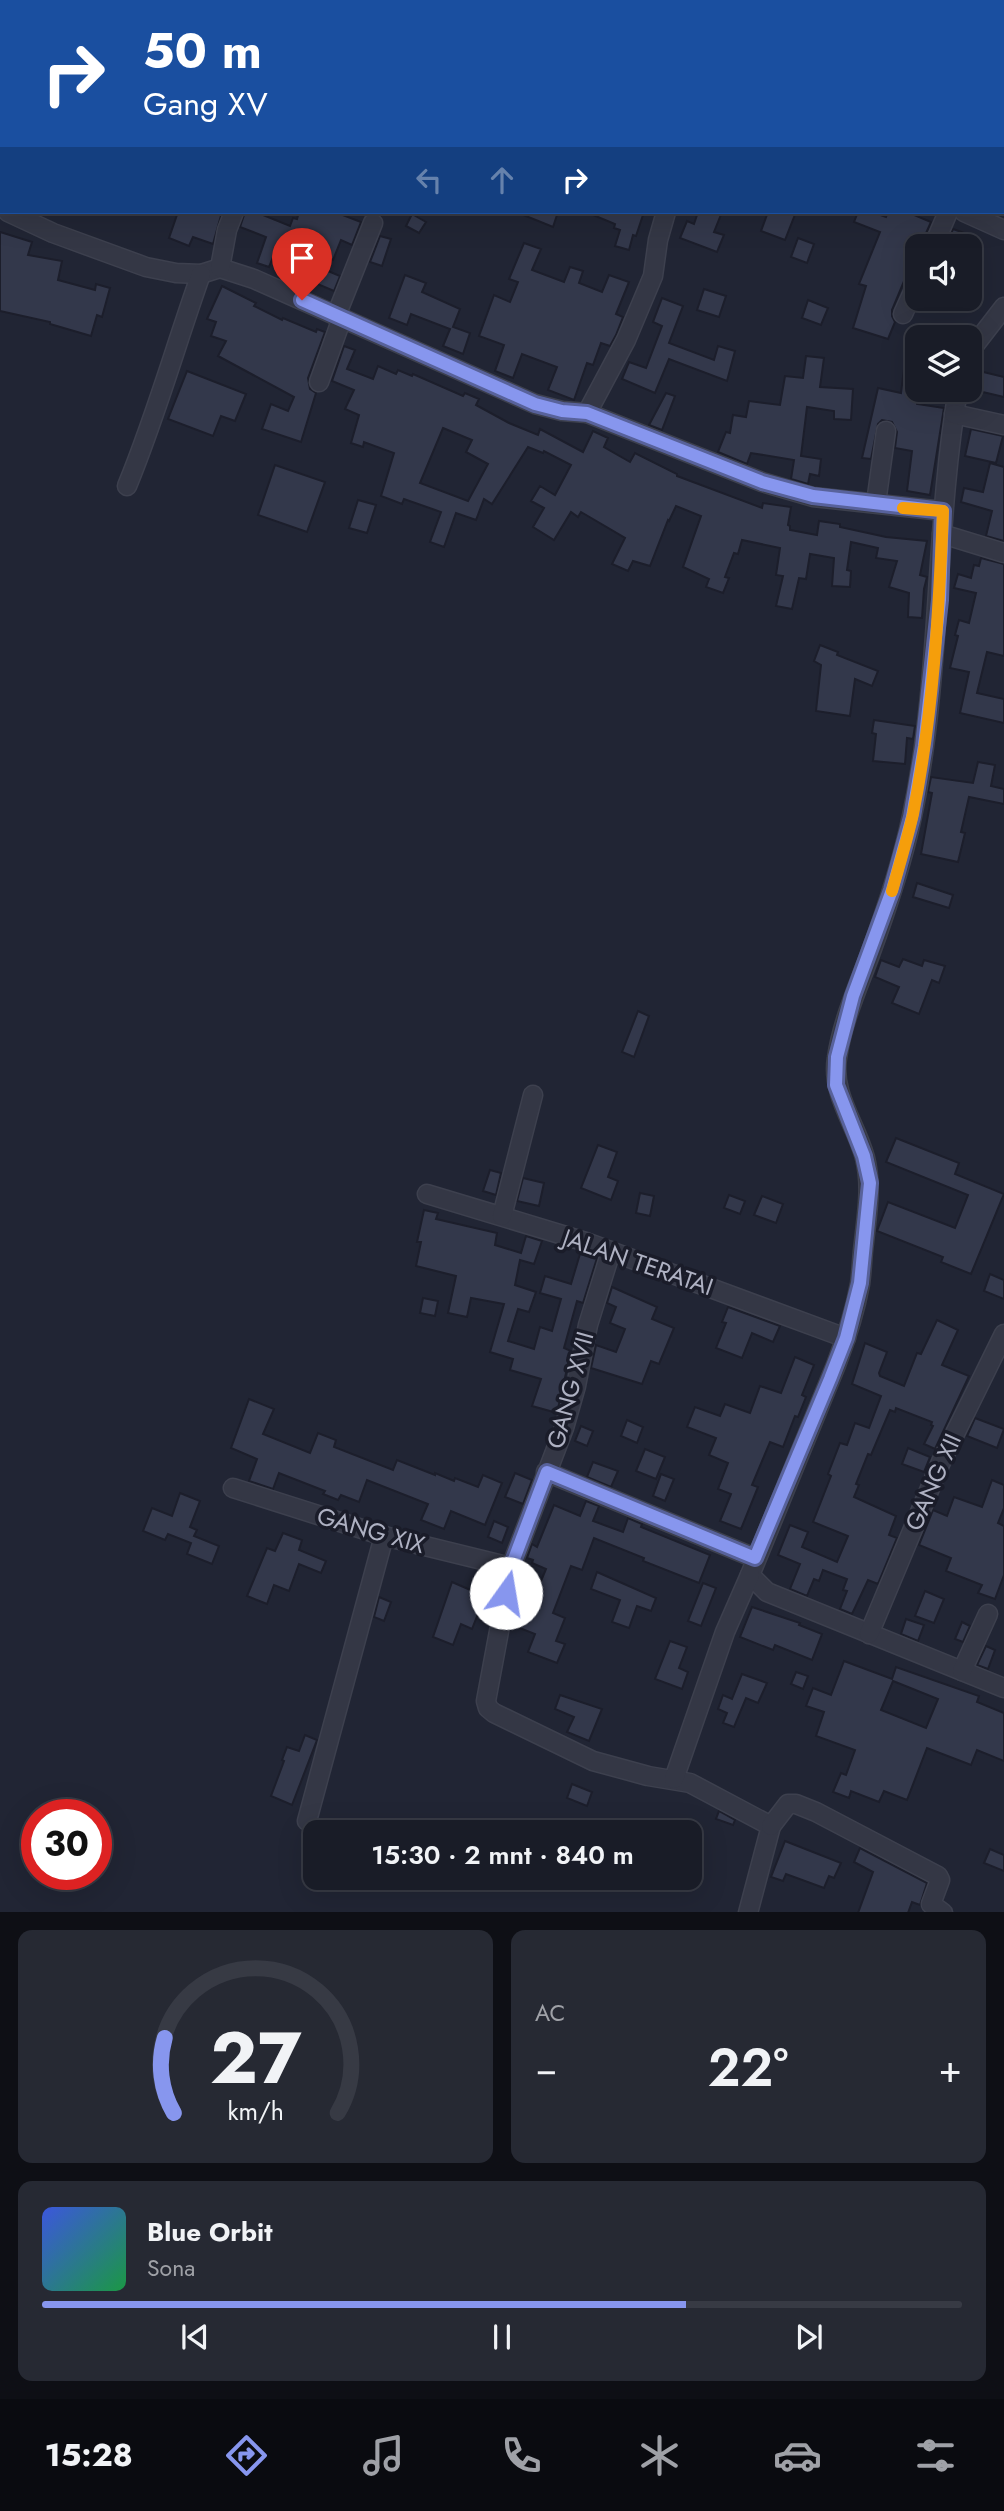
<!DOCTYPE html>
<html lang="id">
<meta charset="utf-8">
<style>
:root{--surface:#191c27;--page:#262933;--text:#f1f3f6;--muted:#9fa1a7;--line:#373a44;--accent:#8796ee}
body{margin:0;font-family:Jost,sans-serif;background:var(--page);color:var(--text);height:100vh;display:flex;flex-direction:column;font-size:26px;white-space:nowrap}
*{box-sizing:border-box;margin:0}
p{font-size:23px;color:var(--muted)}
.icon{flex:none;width:38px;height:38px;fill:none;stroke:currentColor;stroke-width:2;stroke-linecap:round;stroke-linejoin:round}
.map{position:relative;height:1912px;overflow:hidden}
.panel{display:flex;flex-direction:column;gap:18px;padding:18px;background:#0e0f15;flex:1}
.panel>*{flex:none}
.guide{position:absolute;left:0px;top:0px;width:1004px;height:214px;box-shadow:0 7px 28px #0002,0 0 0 2px var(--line);background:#1a4fa0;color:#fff;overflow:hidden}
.tools{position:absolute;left:905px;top:234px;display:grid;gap:14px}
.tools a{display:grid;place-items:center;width:77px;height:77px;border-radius:14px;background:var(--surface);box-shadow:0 7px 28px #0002,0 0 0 2px var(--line);font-size:35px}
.speed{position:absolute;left:21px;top:1799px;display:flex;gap:14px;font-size:35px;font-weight:700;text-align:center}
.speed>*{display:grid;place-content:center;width:91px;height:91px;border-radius:50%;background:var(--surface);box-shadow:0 7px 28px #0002,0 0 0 2px var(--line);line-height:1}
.speed .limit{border:10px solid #d22;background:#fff;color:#111}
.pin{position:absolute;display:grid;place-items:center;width:60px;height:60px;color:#fff;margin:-72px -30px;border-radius:50% 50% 50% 0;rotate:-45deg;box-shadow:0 0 7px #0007}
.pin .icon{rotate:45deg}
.me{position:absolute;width:77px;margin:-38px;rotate:13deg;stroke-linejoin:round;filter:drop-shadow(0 0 5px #0008)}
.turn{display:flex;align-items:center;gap:24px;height:147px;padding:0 28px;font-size:32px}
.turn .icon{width:91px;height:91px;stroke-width:2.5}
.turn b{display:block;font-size:49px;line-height:60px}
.lanes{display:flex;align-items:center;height:66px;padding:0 28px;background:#0003;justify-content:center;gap:35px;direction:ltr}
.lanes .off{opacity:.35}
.big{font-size:52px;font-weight:600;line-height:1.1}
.panel .tile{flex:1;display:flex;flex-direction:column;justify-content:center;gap:10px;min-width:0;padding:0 24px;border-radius:14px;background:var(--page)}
.panel .dial{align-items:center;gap:0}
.dial svg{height:182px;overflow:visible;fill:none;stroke:var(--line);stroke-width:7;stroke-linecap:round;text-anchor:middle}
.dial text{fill:var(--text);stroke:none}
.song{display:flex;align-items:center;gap:21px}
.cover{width:84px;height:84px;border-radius:10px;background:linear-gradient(135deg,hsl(230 70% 55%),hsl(140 70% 35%))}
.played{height:7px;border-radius:4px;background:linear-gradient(90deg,var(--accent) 70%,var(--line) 70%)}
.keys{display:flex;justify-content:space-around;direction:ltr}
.heat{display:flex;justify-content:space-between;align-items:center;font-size:38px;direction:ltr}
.panel .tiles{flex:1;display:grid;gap:18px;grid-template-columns:1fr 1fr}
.tile:last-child{grid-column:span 2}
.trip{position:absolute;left:303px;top:1820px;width:399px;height:70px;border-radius:14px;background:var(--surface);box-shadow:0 7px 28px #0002,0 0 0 2px var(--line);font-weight:600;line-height:70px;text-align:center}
.tabs{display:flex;height:112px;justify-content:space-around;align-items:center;background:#0a0b10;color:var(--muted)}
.tabs .icon{width:49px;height:49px}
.tabs .on{color:var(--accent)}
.tabs b{font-size:32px;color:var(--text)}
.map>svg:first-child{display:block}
.building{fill:#33384b;stroke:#1c1e2b;stroke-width:2;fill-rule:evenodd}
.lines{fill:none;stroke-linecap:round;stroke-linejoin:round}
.minor-casing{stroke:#3d404e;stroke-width:21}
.minor{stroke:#343745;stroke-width:18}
.route-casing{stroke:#58629b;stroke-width:18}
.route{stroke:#8796ee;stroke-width:12}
.slow{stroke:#f59e0b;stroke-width:12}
.labels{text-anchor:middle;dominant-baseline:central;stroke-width:7;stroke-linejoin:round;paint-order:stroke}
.street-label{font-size:24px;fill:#aeb1c2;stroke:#1a1c29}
</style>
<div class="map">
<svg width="1004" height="1913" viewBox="0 0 1004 1913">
<rect width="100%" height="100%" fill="#212534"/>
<!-- building -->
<g class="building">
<polygon points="178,212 222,212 213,244 193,237 189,246 169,238"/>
<polygon points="245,212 265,212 263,215 290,226 293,218 297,219 299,212 335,212 361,222 352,245 341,240 333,260 297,247 291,264 273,257 269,267 257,263 266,237 240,227"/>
<polygon points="516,212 558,212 553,227"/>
<polygon points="586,212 644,212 636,236 633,235 629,250 615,246 620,230 614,228 615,224"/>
<polygon points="698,212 722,212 714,232 724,235 717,252 680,238 687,221 694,224"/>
<polygon points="768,212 796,212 785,240 761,231"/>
<polygon points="858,212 872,212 886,217 888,212 915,212 914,215 931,222 923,240 917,238 917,250 892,310 892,316 895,322 888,339 853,328 866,286 859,284 880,232 854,222"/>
<polygon points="412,214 426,222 419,233 406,226"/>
<polygon points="953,229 973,236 969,247 957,247 947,243"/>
<polygon points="0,232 32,242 28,255 62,261 58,280 95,290 96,284 110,288 102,317 97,315 91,336 50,324 50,322 0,311"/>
<polygon points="380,236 391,239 382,266 370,262"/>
<polygon points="798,238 814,244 807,263 791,257"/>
<polygon points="524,243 541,249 532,270 564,282 570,267 583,271 579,283 602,292 609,275 629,282 616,314 623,317 616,335 610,346 601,343 593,365 587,363 574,400 548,390 557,367 522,354 513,378 495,371 504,345 479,336 494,295 510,302 518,282 509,279"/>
<polygon points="321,268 340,276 334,291 315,283"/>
<polygon points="405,275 426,283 422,292 460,309 453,327 470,333 463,354 443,346 450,329 411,314 407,325 389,318"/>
<polygon points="222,286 256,303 254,306 282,320 283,318 316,332 317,329 325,332 308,378 310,389 316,393 301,442 262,429 271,404 288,411 294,397 218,356 226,341 211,336 216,322 207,319"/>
<polygon points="704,289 726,296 719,317 697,310"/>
<polygon points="662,298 683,306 669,343 714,360 718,346 735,351 727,381 669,359 655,393 622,379 629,362 646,368 662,326 653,322"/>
<polygon points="808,300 828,308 821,325 802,318"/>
<path d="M 344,346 L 355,350 L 347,369 L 373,379 L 378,366 L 396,374 L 398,370 L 412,376 L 413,374 L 463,396 L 465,393 L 479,399 L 476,405 L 509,423 L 538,435 L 540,429 L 583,452 L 593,431 L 608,438 L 604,447 L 630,462 L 635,453 L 677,474 L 677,476 L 762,508 L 763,503 L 791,507 L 788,525 L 790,526 L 790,530 L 817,535 L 819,521 L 840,524 L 840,527 L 886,537 L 927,541 L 920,575 L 927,577 L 924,589 L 922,618 L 908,617 L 909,593 L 889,587 L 897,561 L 876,558 L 878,548 L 851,542 L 847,570 L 851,571 L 850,587 L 832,586 L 834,558 L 810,554 L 806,579 L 799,578 L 792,609 L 776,606 L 783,576 L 776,575 L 780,548 L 742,540 L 738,554 L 734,553 L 725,577 L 729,578 L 723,593 L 706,587 L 709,579 L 683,567 L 701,516 L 676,506 L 669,521 L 668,520 L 650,566 L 633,561 L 628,571 L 612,564 L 625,538 L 581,512 L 578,517 L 571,512 L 554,540 L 533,527 L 544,508 L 531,501 L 540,486 L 555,495 L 571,465 L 544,451 L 543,453 L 528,447 L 492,504 L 484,499 L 476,520 L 456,513 L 444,547 L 430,542 L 441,512 L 404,499 L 402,504 L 381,496 L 394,453 L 364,442 L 363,447 L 351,443 L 359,415 L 345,409 L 354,390 L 332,381 ZM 443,428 L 472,440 L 466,452 L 488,464 L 468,501 L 420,483 Z"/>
<polygon points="806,356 824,358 820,387 853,389 851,420 834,419 834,411 807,407 801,456 821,459 819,476 810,474 808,484 791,479 794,460 751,453 747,464 718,452 726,432 730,433 733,415 746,417 749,401 780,405 785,376 803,378"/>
<polygon points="905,361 917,363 917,404 944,408 930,495 907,491 912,451 895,448 897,432 892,422 882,420 878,424 871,459 862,458 878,388 901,393"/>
<polygon points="971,369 1004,377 1004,397 970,389"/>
<polygon points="187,371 246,394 235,421 221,416 213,436 168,419"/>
<polygon points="666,393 675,396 662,430 649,425"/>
<polygon points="971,429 1003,436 996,463 965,456"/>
<polygon points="990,463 1004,467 1004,541 986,536 992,511 961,502 964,488 983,492"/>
<polygon points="275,465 325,482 307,532 258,515"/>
<polygon points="358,500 376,505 367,533 349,528"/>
<polygon points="981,558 1004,564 1004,656 987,652 977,693 1004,699 1004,723 960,713 969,672 950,668 958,636 955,635 959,620 969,623 976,593 954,588 958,574 971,578 974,565 979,566"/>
<polygon points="820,645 838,652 837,655 878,671 872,686 855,679 850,716 816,711 821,665 814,661"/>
<polygon points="874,720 915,726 913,739 907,738 905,764 873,761 876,734 872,733"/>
<polygon points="978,762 995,765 991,786 1004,789 1004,804 969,797 961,832 965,833 958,862 921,854 932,793 928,792 931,777 973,783"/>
<polygon points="917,883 953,895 949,908 913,897"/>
<polygon points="903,959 922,966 924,960 945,966 939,983 932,980 919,1014 892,1003 899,987 875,977 881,960 899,967"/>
<polygon points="638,1011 649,1016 634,1057 622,1052"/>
<polygon points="896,1138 959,1163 955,1174 1004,1194 971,1274 941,1262 943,1257 877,1231 888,1202 955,1228 968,1195 886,1162"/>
<polygon points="598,1145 617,1152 608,1177 618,1181 611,1200 581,1188"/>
<polygon points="490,1170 501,1173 496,1195 483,1191"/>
<polygon points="523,1178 544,1183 539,1206 517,1201"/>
<polygon points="640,1193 654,1196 650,1216 636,1213"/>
<polygon points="729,1195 745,1201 740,1214 724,1208"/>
<polygon points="762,1196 783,1204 776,1223 754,1215"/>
<polygon points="424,1210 438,1213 436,1219 497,1233 495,1245 521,1253 526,1236 542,1241 534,1264 520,1260 515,1285 536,1292 529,1312 518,1309 508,1341 534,1349 540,1327 552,1331 561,1299 540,1293 545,1276 571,1284 580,1254 597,1258 583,1303 577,1301 564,1348 571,1351 557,1413 532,1406 541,1379 510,1370 513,1359 490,1352 504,1304 471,1298 467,1317 448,1313 456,1276 416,1266 421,1242 417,1242"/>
<polygon points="990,1274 1004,1280 1004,1299 984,1291"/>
<polygon points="612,1287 657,1307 652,1319 674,1328 659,1364 651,1361 642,1384 591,1368 596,1345 616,1352 625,1329 610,1323 616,1307 607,1303"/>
<polygon points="423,1298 438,1301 435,1316 420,1313"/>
<polygon points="728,1307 780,1326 773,1342 752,1333 742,1358 716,1348 726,1323 722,1322"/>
<polygon points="937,1320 958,1330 942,1365 969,1376 935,1449 924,1444 933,1426 931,1425 932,1422 896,1408 895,1412 890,1410 871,1455 868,1454 856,1484 859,1485 854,1497 896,1516 889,1535 897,1538 878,1584 868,1580 852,1614 840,1609 847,1591 843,1590 847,1579 823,1570 819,1581 814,1579 807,1596 790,1589 800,1564 778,1555 790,1525 808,1532 802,1547 837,1562 848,1536 813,1522 831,1476 828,1474 840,1443 847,1445 855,1423 869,1428 881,1396 852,1384 865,1343 887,1352 879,1373 880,1376 904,1386 917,1353 921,1354"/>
<polygon points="795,1357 814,1365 802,1395 806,1397 798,1417 795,1416 783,1447 770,1442 752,1485 758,1487 741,1529 720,1521 731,1494 718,1489 728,1463 709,1455 716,1438 687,1427 695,1407 720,1416 725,1404 750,1413 760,1386 781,1393"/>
<polygon points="249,1399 274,1409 263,1434 310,1453 318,1433 336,1440 334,1447 393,1470 397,1460 435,1475 435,1473 454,1481 455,1478 478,1487 483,1475 502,1483 485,1525 451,1511 444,1529 421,1520 428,1504 367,1480 359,1502 341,1495 338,1500 323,1494 325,1491 279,1473 273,1489 249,1481 257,1459 231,1448"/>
<polygon points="975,1418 1004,1429 997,1448 967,1436"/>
<polygon points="627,1420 643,1427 637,1443 621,1436"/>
<polygon points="581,1426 593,1431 587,1446 575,1441"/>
<polygon points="908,1448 930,1457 924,1472 902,1464"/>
<polygon points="645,1449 665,1457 656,1479 636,1471"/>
<polygon points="593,1462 618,1471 611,1487 587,1477"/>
<polygon points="515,1473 532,1480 523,1504 505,1497"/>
<polygon points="661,1474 674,1479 665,1501 653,1496"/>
<polygon points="992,1480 1004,1485 1004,1508 998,1523 1004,1526 1004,1575 995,1599 978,1593 982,1585 946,1571 951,1558 919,1545 933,1510 947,1516 954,1497 982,1507"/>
<polygon points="180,1493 200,1501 190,1527 197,1530 194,1536 219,1546 212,1564 187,1554 191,1543 168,1534 165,1540 143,1531 152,1508 172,1516"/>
<polygon points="586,1501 599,1506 593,1521 623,1532 628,1518 642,1524 641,1527 710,1555 699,1583 643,1561 644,1558 594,1538 582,1570 571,1566 553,1613 565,1618 556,1641 565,1644 557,1663 528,1652 535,1634 517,1627 526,1603 531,1605 546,1569 532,1563 533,1560 527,1558 532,1544 537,1547 554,1505 580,1516"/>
<polygon points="494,1521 508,1527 502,1543 488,1537"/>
<polygon points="283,1533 302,1540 299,1550 326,1561 321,1573 299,1564 289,1591 274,1585 267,1604 247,1596 267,1548 275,1551"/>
<polygon points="597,1572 656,1598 651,1611 637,1606 629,1628 612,1622 620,1600 591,1589"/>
<polygon points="452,1582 489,1598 484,1611 480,1609 472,1629 461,1624 453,1645 433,1637"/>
<polygon points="703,1583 716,1588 701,1626 688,1621"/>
<polygon points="925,1591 944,1599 934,1623 915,1616"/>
<polygon points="379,1597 391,1602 384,1621 374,1617"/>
<polygon points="752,1607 800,1623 799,1625 822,1634 812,1660 775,1645 773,1650 740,1637"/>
<polygon points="906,1619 924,1625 918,1641 901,1634"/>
<polygon points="962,1622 970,1626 963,1642 955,1639"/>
<polygon points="670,1641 687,1647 679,1668 688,1672 682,1689 655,1679"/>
<polygon points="986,1646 995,1650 988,1669 977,1665"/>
<path d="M 844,1661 L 892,1679 L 896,1667 L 979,1696 L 977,1702 L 1004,1713 L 1004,1761 L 977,1750 L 971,1765 L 927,1748 L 907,1800 L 884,1791 L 879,1802 L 851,1791 L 849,1798 L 833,1792 L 841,1773 L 846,1775 L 855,1750 L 816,1736 L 824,1712 L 806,1706 L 813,1688 L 831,1695 ZM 893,1681 L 938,1699 L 926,1728 L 881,1710 Z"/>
<polygon points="796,1672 808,1676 803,1689 791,1684"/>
<polygon points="742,1674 767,1683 758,1703 746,1698 734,1727 723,1723 727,1713 718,1709 723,1695 732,1699"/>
<polygon points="560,1695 602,1709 589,1741 567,1732 574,1717 555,1709"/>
<polygon points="305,1735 317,1740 292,1805 271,1796 284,1761 282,1760 287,1747 299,1751"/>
<polygon points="572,1784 592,1792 587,1806 567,1798"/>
<polygon points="719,1811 735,1820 733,1825 716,1819"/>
<polygon points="785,1841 841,1863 834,1878 829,1876 824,1888 786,1874 783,1881 771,1877"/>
<polygon points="860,1848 927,1883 920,1905 912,1902 908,1913 858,1913 873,1872 854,1862"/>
<polygon points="990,1849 1004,1855 1004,1871 984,1863"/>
</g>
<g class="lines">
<!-- minor casing -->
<g class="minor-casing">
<g id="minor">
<polyline points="414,0 420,2"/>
<polyline points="44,2 45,0"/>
<polyline points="336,2 337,0"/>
<polyline points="498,2 499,0"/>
<polyline points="847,2 848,0"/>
<polyline points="0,82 2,78"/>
<polyline points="8,212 53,233 146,267 176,273 201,274 220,268 254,279 535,404 562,411 587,413 762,482 813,497 943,511"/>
<polyline points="964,212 1004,230"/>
<polyline points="933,247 948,212"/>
<polyline points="220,268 227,230 234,212"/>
<polyline points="903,314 917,283"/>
<polyline points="336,316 373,223"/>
<polyline points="970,351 1004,307"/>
<polyline points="319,382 342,318"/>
<path d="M 958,390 C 934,531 942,676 912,816 C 902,864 886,911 869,957 C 857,989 842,1023 837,1058 C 831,1094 856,1124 865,1158 C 872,1186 867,1213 864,1242 C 862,1256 862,1270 860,1284 C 855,1311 846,1339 836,1365 L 750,1575 L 767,1592 L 1004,1688"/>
<polyline points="587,413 626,340 653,276 658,240 666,212"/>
<polyline points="954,414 1004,425"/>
<path d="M 127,486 C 156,416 176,344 201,274"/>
<polyline points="876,503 886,431"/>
<polyline points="942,534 1004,553"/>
<polyline points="427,1194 586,1242 846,1338"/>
<polyline points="502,1216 533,1095"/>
<polyline points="611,1251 588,1325 576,1386 564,1428 511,1567 486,1701 488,1708 494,1713 593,1761 648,1776 690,1783 771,1826 748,1913"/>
<polyline points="546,1472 755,1558"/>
<polyline points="233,1488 384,1536 511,1567"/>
<polyline points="869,1634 941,1462 1004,1334"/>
<polyline points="962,1671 988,1614"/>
<polyline points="674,1779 725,1632 750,1575"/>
<polyline points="307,1821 384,1536"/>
<polyline points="771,1826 788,1804 796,1804 816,1812 938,1876 940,1880 931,1904 943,1913"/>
</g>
</g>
<!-- minor -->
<use href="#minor" class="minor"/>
</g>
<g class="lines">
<!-- route casing -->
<g class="route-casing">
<polyline id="route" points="302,300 535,404 562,411 587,413 762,482 813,496 943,511 940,600 924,746 912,817 892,890 853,996 837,1057 836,1085 864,1156 870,1183 860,1283 846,1338 830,1379 755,1558 547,1472 511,1567 506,1593"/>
</g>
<!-- route -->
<use href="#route" class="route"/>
<!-- slow -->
<path class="slow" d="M 892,891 C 899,866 907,840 913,814 C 933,715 939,612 943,511 L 903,508"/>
</g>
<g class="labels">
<!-- street labels -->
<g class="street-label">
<text transform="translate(638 1262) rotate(19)">JALAN TERATAI</text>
<text transform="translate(570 1390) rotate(-75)">GANG XVII</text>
<text transform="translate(933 1482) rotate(-66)">GANG XII</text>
<text transform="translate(371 1530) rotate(16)">GANG XIX</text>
</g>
</g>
</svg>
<div class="tools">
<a><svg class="icon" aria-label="sound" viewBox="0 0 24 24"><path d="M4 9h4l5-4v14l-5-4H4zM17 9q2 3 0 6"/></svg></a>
<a><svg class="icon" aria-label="layers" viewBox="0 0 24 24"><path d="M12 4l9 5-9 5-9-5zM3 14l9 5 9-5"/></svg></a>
</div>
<div class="speed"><div class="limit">30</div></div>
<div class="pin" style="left:302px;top:300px;background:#d93025"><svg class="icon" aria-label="arrive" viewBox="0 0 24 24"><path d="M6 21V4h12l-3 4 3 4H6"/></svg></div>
<svg class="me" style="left:506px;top:1593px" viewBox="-20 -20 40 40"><circle r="19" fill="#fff"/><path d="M0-13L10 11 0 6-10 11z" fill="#8796ee"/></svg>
<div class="trip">15:30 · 2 mnt · 840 m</div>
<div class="guide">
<div class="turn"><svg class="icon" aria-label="right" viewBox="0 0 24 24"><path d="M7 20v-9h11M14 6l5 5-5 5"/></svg><div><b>50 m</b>Gang XV</div></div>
<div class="lanes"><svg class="icon off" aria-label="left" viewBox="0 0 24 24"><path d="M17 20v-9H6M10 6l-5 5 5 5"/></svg><svg class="icon off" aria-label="ahead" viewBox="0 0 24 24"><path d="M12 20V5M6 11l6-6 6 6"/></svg><svg class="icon" aria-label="right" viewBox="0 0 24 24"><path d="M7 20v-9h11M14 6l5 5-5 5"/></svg></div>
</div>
</div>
<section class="panel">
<div class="tiles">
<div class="tile dial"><svg viewBox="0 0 100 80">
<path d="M14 69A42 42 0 1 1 86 69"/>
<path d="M14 69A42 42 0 0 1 10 36" stroke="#8796ee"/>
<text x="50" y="56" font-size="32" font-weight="700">27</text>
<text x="50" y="72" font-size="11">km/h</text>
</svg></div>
<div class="tile"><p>AC</p>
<div class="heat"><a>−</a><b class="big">22°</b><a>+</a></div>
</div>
<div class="tile">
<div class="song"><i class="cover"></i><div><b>Blue Orbit</b><p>Sona</p></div></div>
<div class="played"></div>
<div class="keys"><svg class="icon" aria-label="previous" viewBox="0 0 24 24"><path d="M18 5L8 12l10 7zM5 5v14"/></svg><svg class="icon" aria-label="pause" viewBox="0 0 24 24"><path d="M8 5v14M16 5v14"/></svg><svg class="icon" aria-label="next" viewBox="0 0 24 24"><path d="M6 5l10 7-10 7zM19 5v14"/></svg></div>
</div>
</div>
</section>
<nav class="tabs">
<b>15:28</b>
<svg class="icon on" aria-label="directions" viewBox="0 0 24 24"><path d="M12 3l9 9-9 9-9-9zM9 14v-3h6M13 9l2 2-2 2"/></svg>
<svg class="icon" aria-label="music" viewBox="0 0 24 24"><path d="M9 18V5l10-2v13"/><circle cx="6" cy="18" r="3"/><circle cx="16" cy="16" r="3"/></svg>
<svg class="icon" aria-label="phone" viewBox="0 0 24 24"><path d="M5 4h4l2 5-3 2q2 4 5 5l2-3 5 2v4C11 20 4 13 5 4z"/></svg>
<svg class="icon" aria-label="climate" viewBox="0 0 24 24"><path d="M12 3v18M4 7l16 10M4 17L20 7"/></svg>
<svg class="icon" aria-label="car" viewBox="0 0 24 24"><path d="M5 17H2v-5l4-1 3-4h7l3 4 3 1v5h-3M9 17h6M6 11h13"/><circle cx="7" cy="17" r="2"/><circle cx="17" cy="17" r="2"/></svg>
<svg class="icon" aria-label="filters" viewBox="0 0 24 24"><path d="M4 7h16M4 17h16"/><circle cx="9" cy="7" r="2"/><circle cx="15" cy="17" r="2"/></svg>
</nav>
